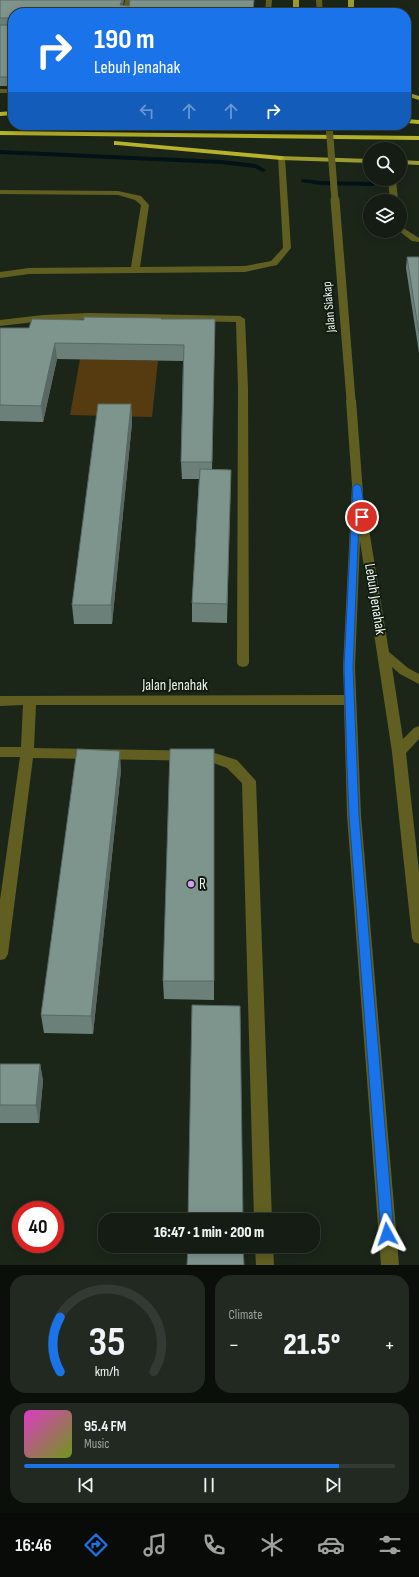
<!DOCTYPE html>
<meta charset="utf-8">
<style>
:root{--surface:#141c13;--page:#212921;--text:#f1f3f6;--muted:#9da1a0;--line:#333a33;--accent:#1a73e8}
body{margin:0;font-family:"Sofia Sans Condensed",sans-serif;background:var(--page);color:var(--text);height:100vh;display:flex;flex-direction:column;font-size:15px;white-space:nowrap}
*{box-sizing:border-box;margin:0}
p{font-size:13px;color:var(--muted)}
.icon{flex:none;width:22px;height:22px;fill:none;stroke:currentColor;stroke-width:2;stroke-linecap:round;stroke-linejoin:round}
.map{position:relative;height:1265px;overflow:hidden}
.drawer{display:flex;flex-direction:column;gap:10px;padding:10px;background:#0b0f0a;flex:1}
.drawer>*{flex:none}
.top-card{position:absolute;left:8px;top:8px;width:403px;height:122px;border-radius:16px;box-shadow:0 2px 10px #0003,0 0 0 1px var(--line);background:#1a73e8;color:#fff;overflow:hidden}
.controls{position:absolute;left:363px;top:142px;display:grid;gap:8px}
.controls a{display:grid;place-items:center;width:44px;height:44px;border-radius:50%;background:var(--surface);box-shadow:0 2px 10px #0003,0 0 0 1px var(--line);font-size:20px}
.speed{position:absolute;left:12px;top:1201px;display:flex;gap:8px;font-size:20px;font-weight:700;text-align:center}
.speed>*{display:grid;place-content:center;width:52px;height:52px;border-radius:50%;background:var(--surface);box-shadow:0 2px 10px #0003,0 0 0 1px var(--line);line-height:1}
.speed .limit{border:6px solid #d22;background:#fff;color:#111}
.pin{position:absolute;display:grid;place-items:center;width:34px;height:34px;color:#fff;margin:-17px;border:2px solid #fff;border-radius:50%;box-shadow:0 1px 4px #0007}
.me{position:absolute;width:44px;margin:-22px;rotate:355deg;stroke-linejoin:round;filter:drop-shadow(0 0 3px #0008)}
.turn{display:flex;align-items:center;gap:14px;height:84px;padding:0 20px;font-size:18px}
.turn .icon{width:52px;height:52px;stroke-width:2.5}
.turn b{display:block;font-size:28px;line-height:34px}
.lanes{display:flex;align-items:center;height:38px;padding:0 20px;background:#0003;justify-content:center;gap:20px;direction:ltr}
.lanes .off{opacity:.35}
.big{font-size:30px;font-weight:800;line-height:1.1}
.drawer .widget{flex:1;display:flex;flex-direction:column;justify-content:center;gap:6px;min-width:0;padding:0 14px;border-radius:16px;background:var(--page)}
.drawer .dial{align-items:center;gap:0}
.dial svg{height:104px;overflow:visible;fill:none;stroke:var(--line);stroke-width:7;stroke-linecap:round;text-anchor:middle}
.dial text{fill:var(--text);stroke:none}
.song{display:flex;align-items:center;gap:12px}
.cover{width:48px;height:48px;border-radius:6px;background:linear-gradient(135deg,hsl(310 70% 55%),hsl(80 70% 35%))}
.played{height:4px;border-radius:2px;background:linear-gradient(90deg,var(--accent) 85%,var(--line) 85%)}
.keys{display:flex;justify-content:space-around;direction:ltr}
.heat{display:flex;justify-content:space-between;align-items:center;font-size:22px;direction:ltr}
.drawer .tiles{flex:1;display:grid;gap:10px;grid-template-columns:1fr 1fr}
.widget:last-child{grid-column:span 2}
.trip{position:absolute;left:98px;top:1213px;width:222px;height:40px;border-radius:16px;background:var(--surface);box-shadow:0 2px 10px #0003,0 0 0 1px var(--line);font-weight:800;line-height:40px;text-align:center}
.menu{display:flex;height:64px;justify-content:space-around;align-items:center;background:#080b08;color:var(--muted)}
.menu .icon{width:28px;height:28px}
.menu .on{color:var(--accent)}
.menu b{font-size:18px;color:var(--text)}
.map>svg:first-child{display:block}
.green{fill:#563b10}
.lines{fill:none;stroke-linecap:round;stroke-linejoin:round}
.stream{fill:#021216;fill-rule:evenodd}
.minor{fill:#605f21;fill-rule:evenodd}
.major{fill:#9d9b30;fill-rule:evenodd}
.highway{fill:#b6b32b;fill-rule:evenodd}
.minor-bridge-far1{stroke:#605f21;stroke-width:7}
.minor-bridge{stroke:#605f21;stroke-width:9}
.wall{fill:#6c807a}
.shaded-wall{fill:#586863}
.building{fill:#7e958e;stroke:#586863}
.route{fill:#1a73e8;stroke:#114b97}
.poi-dot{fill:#d79bf9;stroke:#111c10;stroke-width:1.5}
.labels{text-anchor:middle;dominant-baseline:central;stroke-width:4;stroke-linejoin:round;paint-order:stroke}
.far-street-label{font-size:13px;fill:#edf4ec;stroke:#111c10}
.street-label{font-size:15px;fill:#edf4ec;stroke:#111c10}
.poi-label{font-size:15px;fill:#edf4ec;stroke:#111c10;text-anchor:start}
</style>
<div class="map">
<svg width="419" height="1265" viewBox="0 0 419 1265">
<rect width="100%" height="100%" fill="#1b2619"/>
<!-- green -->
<polygon class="green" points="80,359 158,361 152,417 70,415"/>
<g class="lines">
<!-- stream -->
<g class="stream">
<polygon points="0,150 221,160 256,164 266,170 263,172 255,168 221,164 0,154"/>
<polygon points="303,179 321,181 373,182 376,184 373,186 321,185 301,182 301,180"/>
</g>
<!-- minor -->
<g class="minor">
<polygon points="125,0 131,0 128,13 122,13"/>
<polygon points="266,0 272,0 271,13 265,13"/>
<polygon points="316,0 322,0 323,13 317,13"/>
<rect x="0" y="89" width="13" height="4"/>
<polygon points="278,156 284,156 285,158 291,248 277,265 245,272 29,274 0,278 0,272 29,268 131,267 141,205 135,200 118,195 0,194 0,190 118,191 141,196 149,205 140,267 245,266 271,261 283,248"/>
<polygon points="388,179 396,179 398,201 390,201"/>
<polygon points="400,226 419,238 419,242 412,241 399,231"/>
<polygon points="89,313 240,316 245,319 248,388 249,663 247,666 243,667 239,666 237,663 238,388 236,322 89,319 43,321 0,326 0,320 43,315"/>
<polygon points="351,397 356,400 363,493 361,508 366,511 389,652 408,668 419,674 419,684 400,674 392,667 403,739 414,728 419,726 419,739 406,753 419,872 419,944 414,942 412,938 392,752 360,541 355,667 361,815 399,1265 381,1265 347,815 344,705 36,705 34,748 208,751 237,760 256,781 272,1220 254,1220 242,783 227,768 208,761 33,758 8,954 5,959 0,960 0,900 20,757 0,757 0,747 21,747 23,705 0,706 0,696 344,695 343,667 352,485 346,400"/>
<polygon points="255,1246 273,1246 274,1265 256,1265"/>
</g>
<!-- major -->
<g class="major">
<rect x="293" y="0" width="6" height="13"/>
<rect x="348" y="0" width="6" height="13"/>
<polygon points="406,92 419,96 419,100 406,96"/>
<polygon points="278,156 370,159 370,163 281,160 277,158"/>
<polygon points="400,160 419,161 419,165 400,164"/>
</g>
<!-- highway -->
<g class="highway">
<polygon points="13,111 13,115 0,116 0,112"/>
<polygon points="406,119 419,120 419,124 406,123"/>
<polygon points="0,131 419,136 419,140 0,135"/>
<polygon points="114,141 281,156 285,158 281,160 117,145 114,145"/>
</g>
<!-- minor-bridge-far1 -->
<polyline class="minor-bridge-far1" points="329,125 335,201"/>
<!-- minor-bridge -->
<polyline class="minor-bridge" points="335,200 351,400"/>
</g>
<!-- wall -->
<g class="wall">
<polygon points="0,0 124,0 123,5 129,6 254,0 13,13 13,86 0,86"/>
<polygon points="407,257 419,257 419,353 406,268"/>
<polygon points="215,319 212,469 231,470 227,623 192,622 192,603 199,479 182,479 181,462 183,361 57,359 43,422 0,421 0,328 29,328 84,320"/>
<polygon points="131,404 132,423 112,624 74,624 72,605"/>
<polygon points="214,749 214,1000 164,999 163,981"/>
<polygon points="121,770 93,1034 44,1033 41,1015"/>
<polygon points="0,1064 40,1064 43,1081 39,1123 0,1123"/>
</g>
<!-- shaded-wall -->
<g class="shaded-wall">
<polygon points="122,0 124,0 121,13 120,5"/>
<polygon points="55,343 57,359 43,422 41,406"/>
<polygon points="131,404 132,423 112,624 111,605"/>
<polygon points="120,751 121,770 93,1034 91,1016"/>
<polygon points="40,1064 43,1081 39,1123 36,1105"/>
</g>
<!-- building -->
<g class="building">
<polygon points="0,0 122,0 120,5 129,6 130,0 254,0 253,13 13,13 13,18 0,18"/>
<polygon points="13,24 13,77 0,77 0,25 12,25"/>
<polygon points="407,257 419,257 419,334"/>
<polygon points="84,317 161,318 161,319 215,319 212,462 181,462 184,345 55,343 41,406 0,405 0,328 29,328 32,319 84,320"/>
<polygon points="98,404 131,404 111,605 72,605"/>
<polygon points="200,469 231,470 227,604 192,603"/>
<polygon points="77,749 120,751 91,1016 41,1015"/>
<polygon points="170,749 214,749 214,981 163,981"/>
<polygon points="192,1005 240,1006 243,1220 188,1220"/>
<polygon points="0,1064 40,1064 36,1105 0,1105"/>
<polygon points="188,1246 243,1246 244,1265 187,1265"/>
</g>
<!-- route -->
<polygon class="route" points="357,484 361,486 366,517 365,519 359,519 353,667 359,815 394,1234 392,1239 387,1241 383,1239 381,1234 349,815 347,768 344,667 353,486"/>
<!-- markers -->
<circle class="poi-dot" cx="191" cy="884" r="4"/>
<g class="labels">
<!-- far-street labels -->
<g class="far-street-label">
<text transform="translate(329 307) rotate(-95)">Jalan Siakap</text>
</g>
<!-- street labels -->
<g class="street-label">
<text transform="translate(375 599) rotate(81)">Lebuh Jenahak</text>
<text x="175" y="685">Jalan Jenahak</text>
</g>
<!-- poi labels -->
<g class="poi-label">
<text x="199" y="884">R</text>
</g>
</g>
</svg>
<div class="controls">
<a><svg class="icon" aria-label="search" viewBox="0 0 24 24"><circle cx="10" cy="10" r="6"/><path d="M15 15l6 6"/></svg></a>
<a><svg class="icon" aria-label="layers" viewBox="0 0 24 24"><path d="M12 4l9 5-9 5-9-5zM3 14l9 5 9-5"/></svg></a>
</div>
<div class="speed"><div class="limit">40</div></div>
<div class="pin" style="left:362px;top:517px;background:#d93025"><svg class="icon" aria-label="arrive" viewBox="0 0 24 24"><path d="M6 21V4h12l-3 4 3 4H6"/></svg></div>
<svg class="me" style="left:387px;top:1234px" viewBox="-20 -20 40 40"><path d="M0-17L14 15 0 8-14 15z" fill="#1a73e8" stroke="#fff" stroke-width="4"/></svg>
<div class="trip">16:47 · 1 min · 200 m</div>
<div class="top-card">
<div class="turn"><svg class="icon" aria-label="right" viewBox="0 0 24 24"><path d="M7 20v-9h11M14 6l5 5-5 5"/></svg><div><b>190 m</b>Lebuh Jenahak</div></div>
<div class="lanes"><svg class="icon off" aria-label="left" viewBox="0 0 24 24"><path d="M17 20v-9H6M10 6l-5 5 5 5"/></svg><svg class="icon off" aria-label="ahead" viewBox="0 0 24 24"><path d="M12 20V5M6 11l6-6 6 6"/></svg><svg class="icon off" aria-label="ahead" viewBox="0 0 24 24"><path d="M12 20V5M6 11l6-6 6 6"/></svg><svg class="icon" aria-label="right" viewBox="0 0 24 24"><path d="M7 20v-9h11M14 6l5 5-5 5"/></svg></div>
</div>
</div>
<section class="drawer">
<div class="tiles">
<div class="widget dial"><svg viewBox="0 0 100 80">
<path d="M14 69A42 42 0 1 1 86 69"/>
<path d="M14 69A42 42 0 0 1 14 27" stroke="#1a73e8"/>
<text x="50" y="56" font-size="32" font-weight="700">35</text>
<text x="50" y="72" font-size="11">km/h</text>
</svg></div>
<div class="widget"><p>Climate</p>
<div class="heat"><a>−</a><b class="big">21.5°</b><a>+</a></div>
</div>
<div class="widget">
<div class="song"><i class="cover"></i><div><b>95.4 FM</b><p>Music</p></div></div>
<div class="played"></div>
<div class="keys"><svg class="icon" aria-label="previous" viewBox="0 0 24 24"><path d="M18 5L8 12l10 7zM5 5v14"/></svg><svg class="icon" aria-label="pause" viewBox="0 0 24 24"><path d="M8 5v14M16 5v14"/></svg><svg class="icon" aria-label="next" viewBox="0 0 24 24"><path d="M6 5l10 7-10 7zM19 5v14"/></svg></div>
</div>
</div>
</section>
<nav class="menu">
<b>16:46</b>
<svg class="icon on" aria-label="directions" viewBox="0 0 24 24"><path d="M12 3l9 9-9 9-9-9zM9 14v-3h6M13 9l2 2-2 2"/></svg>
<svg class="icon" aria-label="music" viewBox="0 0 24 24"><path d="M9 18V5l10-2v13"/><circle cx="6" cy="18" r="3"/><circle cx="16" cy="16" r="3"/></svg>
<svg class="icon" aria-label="phone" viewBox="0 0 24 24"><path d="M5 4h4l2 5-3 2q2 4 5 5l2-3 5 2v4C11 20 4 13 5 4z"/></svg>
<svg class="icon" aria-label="climate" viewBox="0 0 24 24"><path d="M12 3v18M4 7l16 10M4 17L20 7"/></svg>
<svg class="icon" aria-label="car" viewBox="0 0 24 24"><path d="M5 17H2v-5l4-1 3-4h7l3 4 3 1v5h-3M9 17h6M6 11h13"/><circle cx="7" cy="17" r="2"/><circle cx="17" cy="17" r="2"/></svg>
<svg class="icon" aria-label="filters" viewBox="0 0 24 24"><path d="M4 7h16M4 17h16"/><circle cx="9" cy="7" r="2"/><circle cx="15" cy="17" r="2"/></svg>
</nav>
